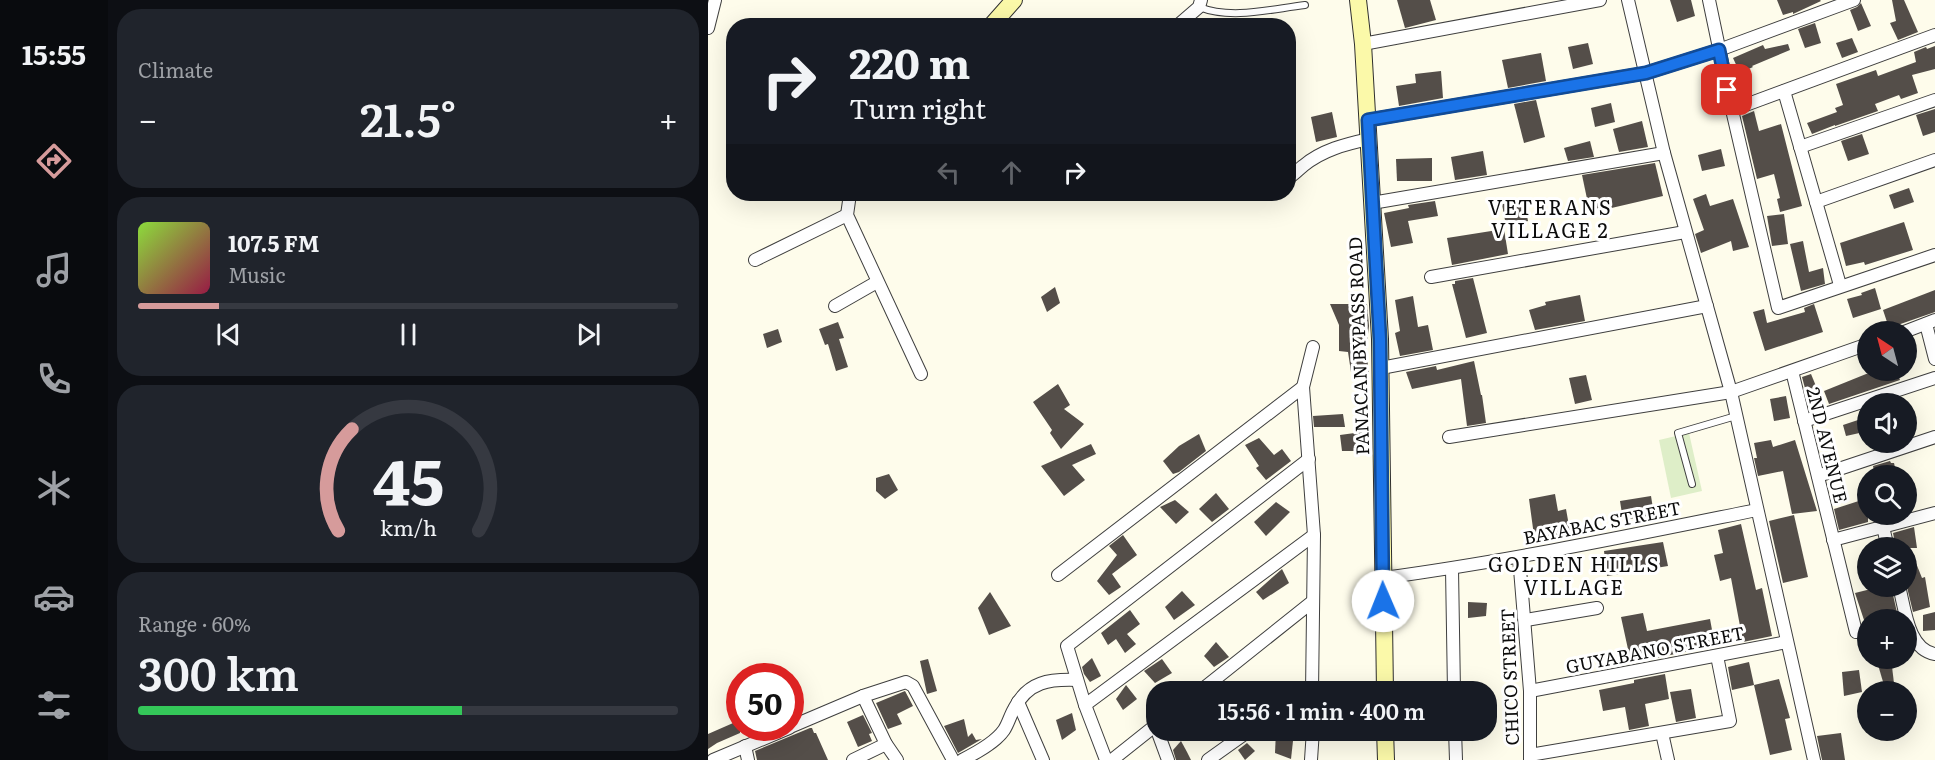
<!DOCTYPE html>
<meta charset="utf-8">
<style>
:root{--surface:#171b24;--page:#20242c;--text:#f1f3f6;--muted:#9ea1a6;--line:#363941;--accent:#d69b9b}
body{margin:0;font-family:Literata,serif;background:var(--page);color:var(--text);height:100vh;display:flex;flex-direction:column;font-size:22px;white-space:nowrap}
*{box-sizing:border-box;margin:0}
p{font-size:20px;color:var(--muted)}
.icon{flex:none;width:33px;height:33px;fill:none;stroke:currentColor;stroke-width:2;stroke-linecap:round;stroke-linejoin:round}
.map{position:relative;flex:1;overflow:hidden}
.side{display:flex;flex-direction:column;gap:9px;padding:9px;background:#0d0f14;width:600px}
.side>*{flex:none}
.top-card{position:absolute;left:18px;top:18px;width:570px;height:183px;border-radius:24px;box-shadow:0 6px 24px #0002;background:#171b24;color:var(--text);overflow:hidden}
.needle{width:39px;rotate:324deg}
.buttons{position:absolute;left:1149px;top:321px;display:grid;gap:12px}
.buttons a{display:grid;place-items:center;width:60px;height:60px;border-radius:50%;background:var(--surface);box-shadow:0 6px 24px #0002;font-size:30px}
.speed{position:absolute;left:18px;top:663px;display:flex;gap:12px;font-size:30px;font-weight:700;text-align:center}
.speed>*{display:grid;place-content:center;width:78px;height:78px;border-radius:50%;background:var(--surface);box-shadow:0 6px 24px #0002;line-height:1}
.speed .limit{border:9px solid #d22;background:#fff;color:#111}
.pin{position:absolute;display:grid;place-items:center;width:51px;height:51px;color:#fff;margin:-26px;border-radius:12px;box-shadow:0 3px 9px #0006}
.me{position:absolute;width:66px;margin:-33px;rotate:359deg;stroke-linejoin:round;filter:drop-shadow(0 0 4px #0008)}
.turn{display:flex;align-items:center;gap:21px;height:126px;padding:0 24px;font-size:27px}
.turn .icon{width:78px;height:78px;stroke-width:2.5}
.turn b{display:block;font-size:42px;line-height:51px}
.lanes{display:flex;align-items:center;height:57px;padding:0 24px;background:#0003;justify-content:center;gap:30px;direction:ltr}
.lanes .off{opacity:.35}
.big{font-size:45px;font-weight:600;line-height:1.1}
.side .card{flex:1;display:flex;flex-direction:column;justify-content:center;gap:9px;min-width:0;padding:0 21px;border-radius:24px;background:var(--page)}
.side .dial{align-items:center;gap:0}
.dial svg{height:156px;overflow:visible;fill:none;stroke:var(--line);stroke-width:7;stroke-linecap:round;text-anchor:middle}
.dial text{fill:var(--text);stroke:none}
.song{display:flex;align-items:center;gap:18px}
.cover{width:72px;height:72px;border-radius:9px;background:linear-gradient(135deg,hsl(90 70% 55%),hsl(340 70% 35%))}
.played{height:6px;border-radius:3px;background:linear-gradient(90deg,var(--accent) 15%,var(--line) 15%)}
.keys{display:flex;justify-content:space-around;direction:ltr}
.heat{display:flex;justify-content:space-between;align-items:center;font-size:33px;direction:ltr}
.charge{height:9px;border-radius:4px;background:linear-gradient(90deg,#34c759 60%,var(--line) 0)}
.trip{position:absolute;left:438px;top:681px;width:351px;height:60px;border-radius:24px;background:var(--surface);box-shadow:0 6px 24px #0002;font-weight:600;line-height:60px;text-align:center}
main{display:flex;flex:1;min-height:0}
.tab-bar{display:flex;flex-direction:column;width:108px;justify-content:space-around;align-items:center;background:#090b0e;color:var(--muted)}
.tab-bar .icon{width:42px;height:42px}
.tab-bar .selected{color:var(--accent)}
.tab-bar b{font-size:27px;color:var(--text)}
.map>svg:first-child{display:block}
.pitch{fill:#deeec8}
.building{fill:#544e49}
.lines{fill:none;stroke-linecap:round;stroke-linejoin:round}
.lane-casing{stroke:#3f3f3f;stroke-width:8}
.street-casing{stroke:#3f3f3f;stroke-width:14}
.secondary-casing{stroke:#2e2e2e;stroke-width:18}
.lane{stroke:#fff;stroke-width:6}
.street{stroke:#fff;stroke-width:12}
.secondary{stroke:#fbf9a9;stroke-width:16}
.route-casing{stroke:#114b97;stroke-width:15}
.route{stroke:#1a73e8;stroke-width:10}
.labels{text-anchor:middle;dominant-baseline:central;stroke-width:6;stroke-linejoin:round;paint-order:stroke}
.street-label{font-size:18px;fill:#0c0c0c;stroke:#fff}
.neighbourhood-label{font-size:20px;letter-spacing:1.5px;fill:#0c0c0c;stroke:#fff}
</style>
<main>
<nav class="tab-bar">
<b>15:55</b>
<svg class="icon selected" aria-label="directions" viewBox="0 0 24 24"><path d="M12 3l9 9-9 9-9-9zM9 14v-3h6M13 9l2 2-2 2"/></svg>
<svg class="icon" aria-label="music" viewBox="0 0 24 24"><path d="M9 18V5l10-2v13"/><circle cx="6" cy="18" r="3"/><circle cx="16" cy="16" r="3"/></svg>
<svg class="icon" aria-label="phone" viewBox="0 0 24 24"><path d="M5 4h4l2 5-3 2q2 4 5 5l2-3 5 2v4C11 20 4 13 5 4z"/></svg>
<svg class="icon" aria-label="climate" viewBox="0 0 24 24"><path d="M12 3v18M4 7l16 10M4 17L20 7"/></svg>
<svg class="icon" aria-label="car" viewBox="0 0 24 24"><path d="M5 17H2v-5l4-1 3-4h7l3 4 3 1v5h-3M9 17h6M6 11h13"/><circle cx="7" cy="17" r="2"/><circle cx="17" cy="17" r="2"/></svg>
<svg class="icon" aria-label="filters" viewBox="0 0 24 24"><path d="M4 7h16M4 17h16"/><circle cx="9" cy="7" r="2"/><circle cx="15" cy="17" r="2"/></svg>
</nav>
<section class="side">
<div class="card"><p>Climate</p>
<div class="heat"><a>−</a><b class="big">21.5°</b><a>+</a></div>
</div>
<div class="card">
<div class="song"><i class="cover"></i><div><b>107.5 FM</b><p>Music</p></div></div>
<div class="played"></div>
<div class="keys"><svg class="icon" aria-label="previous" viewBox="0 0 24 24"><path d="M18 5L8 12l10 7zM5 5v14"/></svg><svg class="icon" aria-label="pause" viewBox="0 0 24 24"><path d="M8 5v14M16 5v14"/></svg><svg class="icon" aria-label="next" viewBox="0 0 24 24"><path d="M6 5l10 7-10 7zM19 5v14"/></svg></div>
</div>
<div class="card dial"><svg viewBox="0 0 100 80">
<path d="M14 69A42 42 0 1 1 86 69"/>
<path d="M14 69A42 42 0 0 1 21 17" stroke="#d69b9b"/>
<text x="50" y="56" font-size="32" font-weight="700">45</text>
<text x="50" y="72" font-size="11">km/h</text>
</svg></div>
<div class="card"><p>Range · 60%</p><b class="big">300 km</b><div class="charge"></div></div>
</section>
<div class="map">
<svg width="1227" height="760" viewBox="0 0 1227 760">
<rect width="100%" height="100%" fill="#fefceb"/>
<!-- pitch -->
<polygon class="pitch" points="981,433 994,491 963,498 951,440"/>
<!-- building -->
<g class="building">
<polygon points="689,0 722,0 728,20 697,28"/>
<polygon points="962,0 983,0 987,16 969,22"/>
<polygon points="1069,0 1112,0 1113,1 1085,14 1085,12 1075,15"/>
<polygon points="1184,0 1196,0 1210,32 1190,40 1182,23 1188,21"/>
<polygon points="1153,3 1163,26 1150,31 1142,10 1149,7"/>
<polygon points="1107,23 1113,43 1097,48 1090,29"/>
<polygon points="1144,38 1150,52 1134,58 1128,43"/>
<polygon points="880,43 885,64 865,69 860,47"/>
<polygon points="1080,44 1082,50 1044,66 1045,67 1032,73 1025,58 1055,45 1057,49"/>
<polygon points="1227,46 1227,69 1204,75 1210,93 1193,99 1191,95 1167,104 1170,111 1127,126 1127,125 1104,134 1099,123 1129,112 1127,108 1135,105 1128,84 1168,70 1170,76 1208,62 1206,52 1218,47 1219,49"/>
<polygon points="833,53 838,81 800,88 794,60"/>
<polygon points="733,71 735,98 691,106 688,86 708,83 707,74"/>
<polygon points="828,100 837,137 816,143 806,104"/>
<polygon points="903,103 907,122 887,127 883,108"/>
<polygon points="1227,109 1227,132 1215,136 1208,115"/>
<polygon points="1046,111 1051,131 1073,124 1094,206 1072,212 1069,199 1072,198 1066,174 1049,179 1034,116"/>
<polygon points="624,112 629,137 608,142 603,117"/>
<polygon points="934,121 940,147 911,152 905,129"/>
<polygon points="1154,134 1161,154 1140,161 1133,141"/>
<polygon points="882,141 886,157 860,161 856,148"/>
<polygon points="1013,149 1017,166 994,171 990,155"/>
<polygon points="775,151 779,175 747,180 743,157"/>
<polygon points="724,158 724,181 689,181 688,159"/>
<polygon points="947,163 955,196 882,213 874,175"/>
<polygon points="1201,188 1206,202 1186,209 1181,195"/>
<polygon points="998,194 1002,206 1025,199 1041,247 1025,251 1023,241 993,253 987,234 996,230 985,199"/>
<polygon points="816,200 820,221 798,226 794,204"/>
<polygon points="727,201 730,216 700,221 705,243 683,247 676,213 701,208 700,205"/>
<polygon points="1076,214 1080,244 1064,246 1059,216"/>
<polygon points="1196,222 1205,250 1157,265 1156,262 1138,266 1132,243"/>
<polygon points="796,229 800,254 744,265 739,238"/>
<polygon points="1095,241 1101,272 1115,268 1117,284 1093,291 1082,244"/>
<polygon points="765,278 779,333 758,338 744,284 747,284 747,281"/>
<polygon points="347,287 352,303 339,312 333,297"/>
<polygon points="1167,288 1173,309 1145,318 1139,299 1154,295 1153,293"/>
<polygon points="1227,290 1227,312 1181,328 1175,310"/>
<polygon points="872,295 877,321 827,330 821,310 838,305 837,302"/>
<polygon points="705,296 710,327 720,325 725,350 692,356 687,333 692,331 687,300"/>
<polygon points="622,304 659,304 661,326 657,358 659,358 661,372 643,372 640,352 631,351 631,325"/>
<polygon points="1106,304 1115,332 1057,351 1045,312 1056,309 1059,323 1097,312 1096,308"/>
<polygon points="130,322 136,338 131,339 140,367 128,371 120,344 117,345 111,329"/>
<polygon points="70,329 74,342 59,348 55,334"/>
<polygon points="766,361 773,395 774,395 778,423 759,426 753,379 704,389 698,372 728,366 729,370"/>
<polygon points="1168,370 1188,370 1192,380 1121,404 1116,391"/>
<polygon points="1103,374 1110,391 1099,396 1094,377"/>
<polygon points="878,375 884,400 867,404 861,378"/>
<polygon points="350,384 362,405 356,409 376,424 353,449 342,433 344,430 325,402"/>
<polygon points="1078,396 1082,418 1066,421 1062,399"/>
<polygon points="635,414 637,427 606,427 605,416"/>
<polygon points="1153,419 1156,432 1138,436 1135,425"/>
<polygon points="654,432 654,451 634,451 632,435"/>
<polygon points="491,434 498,451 471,472 465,474 455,461 471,446"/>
<polygon points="551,438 566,455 574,449 583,461 558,480 548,468 551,466 537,445"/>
<polygon points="1063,440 1065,447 1087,440 1109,511 1084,514 1075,471 1050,476 1046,458 1049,458 1046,443"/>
<polygon points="383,444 388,454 364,465 377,480 356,496 333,466"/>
<polygon points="1182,461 1183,463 1186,463 1189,476 1167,476 1165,466"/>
<polygon points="181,474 190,490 177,499 168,491 168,478"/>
<polygon points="508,493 521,509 504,522 491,509"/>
<polygon points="847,494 850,511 858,509 863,537 827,543 821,499"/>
<polygon points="943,496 946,515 915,520 912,501"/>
<polygon points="1160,498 1160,522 1131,530 1126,509"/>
<polygon points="467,500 481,512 468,524 452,507"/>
<polygon points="568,502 582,512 558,536 546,522"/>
<polygon points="1086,515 1100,577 1075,583 1061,521"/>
<polygon points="1033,524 1048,590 1054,588 1064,636 1035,642 1023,578 1012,581 1006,555 1015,553 1010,530"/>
<polygon points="1206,527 1209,548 1202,548 1214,578 1217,577 1222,607 1205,612 1198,583 1198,548 1188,548 1185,533"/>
<polygon points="415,535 429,555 404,574 413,587 401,595 389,581 409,555 401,546"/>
<polygon points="955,542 960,566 899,576 896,551"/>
<polygon points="574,569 581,583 555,600 548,592"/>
<polygon points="1175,586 1183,586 1190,617 1181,620 1156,620 1147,593"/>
<polygon points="474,591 487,605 466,620 457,607"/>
<polygon points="282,592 303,626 281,635 270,608"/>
<polygon points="760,602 779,603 778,616 760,618"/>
<polygon points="422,610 432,624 419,634 428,644 417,653 408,639 400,645 393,633"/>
<polygon points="1227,612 1227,630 1215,631 1215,615"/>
<polygon points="935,613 939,631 1002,619 1007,646 923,663 913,617"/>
<polygon points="508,642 521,657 506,667 496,656"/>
<polygon points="384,658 393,676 382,682 376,674 374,667"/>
<polygon points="1168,658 1183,658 1187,692 1178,692"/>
<polygon points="220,659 229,691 219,694 212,661"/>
<polygon points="454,659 464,673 447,683 436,671"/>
<polygon points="1041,662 1046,685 1024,690 1020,667"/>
<polygon points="1151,670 1154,692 1136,696 1134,672"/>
<polygon points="957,674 961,699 937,704 941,726 921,730 917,707 895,711 891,690 926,683 926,680"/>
<polygon points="1071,679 1082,718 1077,719 1084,750 1062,755 1046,685"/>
<polygon points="418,685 429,699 415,710 408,699"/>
<polygon points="983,689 988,718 968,722 962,692"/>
<polygon points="197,691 205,706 189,714 194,724 180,729 168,703"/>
<polygon points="364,713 368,730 354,740 348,720"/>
<polygon points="155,715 164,733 161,734 164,741 150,747 139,722"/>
<polygon points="256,719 260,737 264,733 268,740 274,739 250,753 236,726"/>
<polygon points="32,720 32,733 9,743 0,749 0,734"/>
<polygon points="102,728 104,728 106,733 108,733 120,760 49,760 47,751"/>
<polygon points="568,731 586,732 583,759 567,753"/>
<polygon points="1133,733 1137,760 1114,760 1109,736"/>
<polygon points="473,741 479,752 483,760 468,760 465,750"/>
<polygon points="539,743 547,751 537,760 530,750"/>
</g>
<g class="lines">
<!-- lane casing -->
<g class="lane-casing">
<g id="lane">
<path d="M 491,7 C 524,20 563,9 597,5"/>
<polyline points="984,484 970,433 1028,416"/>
</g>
</g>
<!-- street casing -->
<g class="street-casing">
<g id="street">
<polyline points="920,0 956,153 1023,392 1106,760"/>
<polyline points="1001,0 1024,110 1070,308 1227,255"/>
<polyline points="469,26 491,7 493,0"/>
<polyline points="0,28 7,0"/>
<polyline points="655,44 892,0"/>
<polyline points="1076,91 1132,285"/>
<polyline points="1024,110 1227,35"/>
<polyline points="660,120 938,73 1011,50 1146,0"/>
<polyline points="1092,147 1227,100"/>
<path d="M 580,178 C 586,175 590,170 595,166 C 614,150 638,144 661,139"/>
<polyline points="142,194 139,215 213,374"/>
<polyline points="1108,202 1227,160"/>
<polyline points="664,203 956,153"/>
<polyline points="47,260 139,215"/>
<polyline points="723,277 977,232"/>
<polyline points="127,306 169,282"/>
<polyline points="1218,324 1227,359"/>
<polyline points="1196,332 1227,320"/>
<polyline points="673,368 999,306"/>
<polyline points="1084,371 1148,632"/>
<polyline points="1096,421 1227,378"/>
<polyline points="741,437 1023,392 1160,344"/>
<polyline points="1110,476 1227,437"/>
<polyline points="1175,527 1180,548"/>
<polyline points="1125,540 1227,513"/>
<polyline points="811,557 822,691 822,760"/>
<polyline points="744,569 746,692"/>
<polyline points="350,575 595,387"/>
<path d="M 675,578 C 801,561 925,535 1049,510"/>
<path d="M 1191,586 C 1197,609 1200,650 1227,654"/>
<polyline points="818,620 889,608"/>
<polyline points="822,691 1079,642"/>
<polyline points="491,692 604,602"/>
<polyline points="604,692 606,535 595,387 605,347"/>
<polyline points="155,696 178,744 189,760"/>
<polyline points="310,702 335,760"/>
<polyline points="377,705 606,535"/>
<polyline points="82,727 155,696 198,682 205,686 245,760"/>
<polyline points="449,730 460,760"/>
<polyline points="747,730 748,760"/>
<polyline points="954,733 960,760"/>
<polyline points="37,746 40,760"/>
<polyline points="822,755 1022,721 1009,656"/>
<polyline points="5,760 81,728"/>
<polyline points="145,760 178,744"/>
<path d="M 254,760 C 268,753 287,743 296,730 C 300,724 302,716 306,709 C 320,681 342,679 369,680"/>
<polyline points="398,760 377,705 359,646 601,459"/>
<polyline points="404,760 448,725"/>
<polyline points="500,760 542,730"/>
<polyline points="603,760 605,730"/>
</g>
</g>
<!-- secondary casing -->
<g class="secondary-casing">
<g id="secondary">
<polyline points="650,0 655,44 672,339 677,692"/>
<polyline points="283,26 306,0"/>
<polyline points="677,730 678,760"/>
</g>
</g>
<!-- lane -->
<use href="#lane" class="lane"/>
<!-- street -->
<use href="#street" class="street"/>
<!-- secondary -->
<use href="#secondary" class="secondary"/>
</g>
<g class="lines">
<!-- route casing -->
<g class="route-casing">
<polyline id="route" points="675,601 672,339 660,120 938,73 1011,50 1019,90"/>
</g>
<!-- route -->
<use href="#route" class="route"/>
</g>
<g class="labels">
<!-- street labels -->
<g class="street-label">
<text transform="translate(650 346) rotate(-92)">PANACAN BYPASS ROAD</text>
<text transform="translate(1120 445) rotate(76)">2ND AVENUE</text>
<text transform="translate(894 522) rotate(-11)">BAYABAC STREET</text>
<text transform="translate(947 649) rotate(-11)">GUYABANO STREET</text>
<text transform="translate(801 677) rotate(-92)">CHICO STREET</text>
</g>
<!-- neighbourhood labels -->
<g class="neighbourhood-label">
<text x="842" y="206">VETERANS<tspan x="842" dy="23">VILLAGE 2</tspan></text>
<text x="866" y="563">GOLDEN HILLS<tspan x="866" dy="23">VILLAGE</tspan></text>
</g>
</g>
</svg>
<div class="buttons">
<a><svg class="needle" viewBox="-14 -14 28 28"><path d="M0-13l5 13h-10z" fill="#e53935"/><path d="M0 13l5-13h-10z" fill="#9ea1a6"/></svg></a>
<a><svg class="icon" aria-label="sound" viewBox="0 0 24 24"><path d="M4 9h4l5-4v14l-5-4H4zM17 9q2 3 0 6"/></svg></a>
<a><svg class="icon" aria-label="search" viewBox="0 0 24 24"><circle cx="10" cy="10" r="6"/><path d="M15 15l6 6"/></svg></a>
<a><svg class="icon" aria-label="layers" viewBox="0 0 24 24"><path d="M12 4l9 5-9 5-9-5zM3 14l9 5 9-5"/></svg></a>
<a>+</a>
<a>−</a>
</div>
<div class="speed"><div class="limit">50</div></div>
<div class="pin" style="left:1019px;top:90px;background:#d93025"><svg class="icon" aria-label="arrive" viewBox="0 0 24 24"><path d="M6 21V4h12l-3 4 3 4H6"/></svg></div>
<svg class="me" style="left:675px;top:601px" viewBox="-20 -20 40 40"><circle r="19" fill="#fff"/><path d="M0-13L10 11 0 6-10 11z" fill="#1a73e8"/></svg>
<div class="trip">15:56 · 1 min · 400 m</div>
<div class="top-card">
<div class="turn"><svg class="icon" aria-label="right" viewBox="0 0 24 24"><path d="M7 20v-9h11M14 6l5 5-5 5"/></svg><div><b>220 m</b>Turn right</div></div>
<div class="lanes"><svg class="icon off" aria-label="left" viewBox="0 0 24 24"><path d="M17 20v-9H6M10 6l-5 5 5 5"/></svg><svg class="icon off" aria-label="ahead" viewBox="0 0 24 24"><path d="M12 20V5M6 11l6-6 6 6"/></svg><svg class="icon" aria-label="right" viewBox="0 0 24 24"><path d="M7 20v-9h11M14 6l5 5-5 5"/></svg></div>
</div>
</div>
</main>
